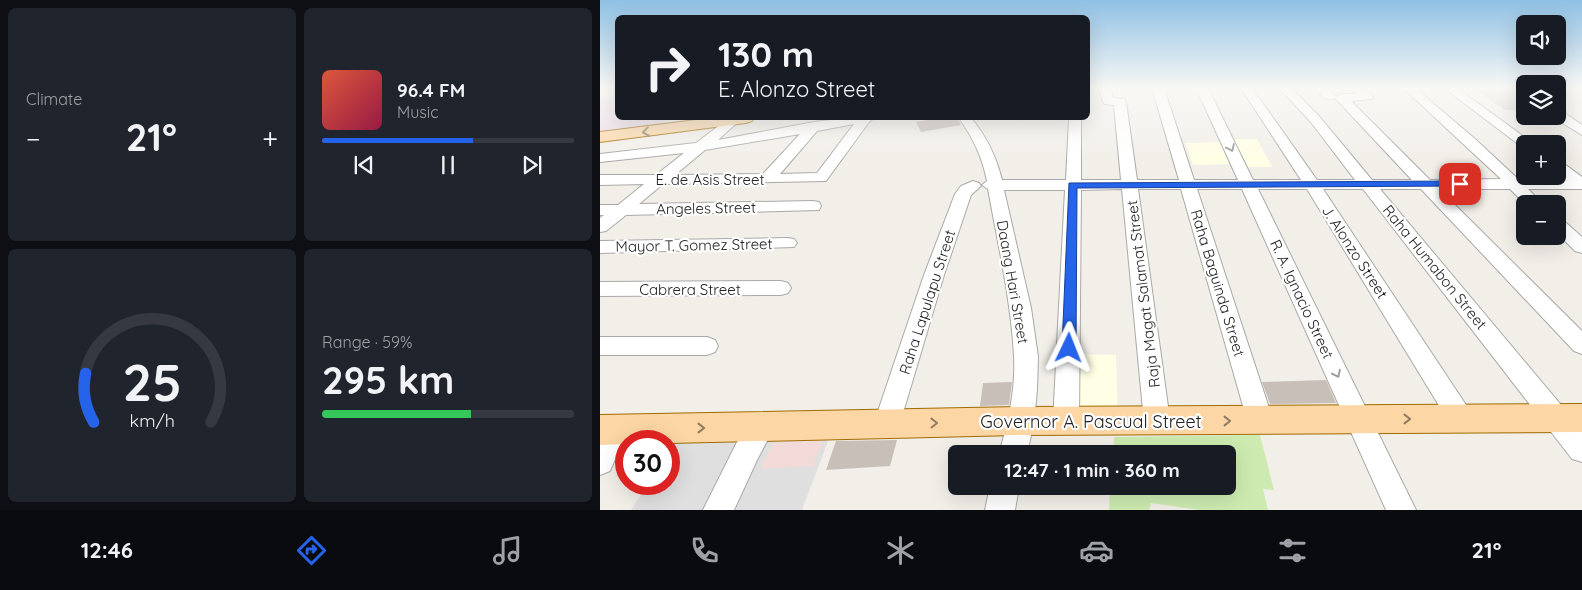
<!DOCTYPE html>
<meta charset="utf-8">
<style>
:root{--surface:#171b24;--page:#20242c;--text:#f1f3f6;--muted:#9ea1a6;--line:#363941;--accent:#2563eb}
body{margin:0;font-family:Quicksand,sans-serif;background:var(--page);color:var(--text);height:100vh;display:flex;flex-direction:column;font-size:19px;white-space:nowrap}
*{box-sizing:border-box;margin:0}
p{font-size:16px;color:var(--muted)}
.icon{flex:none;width:28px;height:28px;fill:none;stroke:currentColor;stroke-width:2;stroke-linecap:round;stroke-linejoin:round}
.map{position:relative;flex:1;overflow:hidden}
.side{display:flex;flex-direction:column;gap:8px;padding:8px;background:#0d0f14;width:600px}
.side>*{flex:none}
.hud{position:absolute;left:15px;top:15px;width:475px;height:105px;border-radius:8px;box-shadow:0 5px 20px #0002;background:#171b24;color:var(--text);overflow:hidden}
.tools{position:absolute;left:916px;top:15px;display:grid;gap:10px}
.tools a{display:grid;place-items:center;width:50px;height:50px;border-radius:8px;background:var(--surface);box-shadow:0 5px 20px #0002;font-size:25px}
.speed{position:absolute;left:15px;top:430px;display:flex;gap:10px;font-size:25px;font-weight:700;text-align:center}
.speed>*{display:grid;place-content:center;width:65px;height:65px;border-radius:50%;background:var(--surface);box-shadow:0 5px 20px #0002;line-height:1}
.speed .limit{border:8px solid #d22;background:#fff;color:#111}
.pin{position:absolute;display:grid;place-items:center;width:42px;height:42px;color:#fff;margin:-21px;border-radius:10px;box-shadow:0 2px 8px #0006}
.me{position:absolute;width:55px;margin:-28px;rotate:2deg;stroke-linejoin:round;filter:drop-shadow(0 0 4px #0008)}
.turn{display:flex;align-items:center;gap:18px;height:105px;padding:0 20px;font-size:22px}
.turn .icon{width:65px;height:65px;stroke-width:2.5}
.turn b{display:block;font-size:35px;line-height:42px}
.big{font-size:38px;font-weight:800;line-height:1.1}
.side .card{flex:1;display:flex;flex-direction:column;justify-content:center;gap:8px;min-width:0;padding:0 18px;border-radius:8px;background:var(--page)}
.side .dial{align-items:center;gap:0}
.dial svg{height:130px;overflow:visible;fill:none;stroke:var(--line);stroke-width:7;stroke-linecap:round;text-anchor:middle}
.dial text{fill:var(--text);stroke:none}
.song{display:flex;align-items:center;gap:15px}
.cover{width:60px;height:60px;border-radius:8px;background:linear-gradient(135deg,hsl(10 70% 55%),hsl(340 70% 35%))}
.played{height:5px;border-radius:2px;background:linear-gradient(90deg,var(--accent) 60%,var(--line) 60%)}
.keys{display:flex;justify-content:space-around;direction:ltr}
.heat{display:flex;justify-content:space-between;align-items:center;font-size:28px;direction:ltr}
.charge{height:8px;border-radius:4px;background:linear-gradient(90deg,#34c759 59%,var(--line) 0)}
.side .tiles{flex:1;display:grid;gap:8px;grid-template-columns:repeat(2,1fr)}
.trip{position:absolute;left:348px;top:445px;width:288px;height:50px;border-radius:8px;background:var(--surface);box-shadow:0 5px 20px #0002;font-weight:800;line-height:50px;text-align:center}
.tabs{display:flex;height:80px;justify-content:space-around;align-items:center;background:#090b0e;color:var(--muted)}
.tabs .icon{width:35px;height:35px}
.tabs .current{color:var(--accent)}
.tabs b{font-size:22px;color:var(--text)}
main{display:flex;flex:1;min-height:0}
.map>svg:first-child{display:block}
.residential{fill:#e0dfdf}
.commercial{fill:#f2dad9}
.industrial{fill:#ebdbe8}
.education{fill:#ffffe5}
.religious{fill:#d0d0d0}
.grass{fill:#cdebb0}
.building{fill:#c7bfb8}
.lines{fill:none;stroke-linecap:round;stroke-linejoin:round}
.minor-casing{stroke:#a9a9a9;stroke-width:2}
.major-casing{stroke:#a06b00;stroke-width:2}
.minor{fill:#fff;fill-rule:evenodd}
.major{fill:#fcd6a4;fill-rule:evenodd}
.oneway{stroke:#8f7c63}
.oneway2{stroke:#9c9c9c}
.route{fill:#2563eb;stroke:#184099}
.labels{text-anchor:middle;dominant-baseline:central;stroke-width:4.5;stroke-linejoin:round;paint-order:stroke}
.street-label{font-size:15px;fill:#222;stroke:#fff}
.near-street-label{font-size:18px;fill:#222;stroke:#fff}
</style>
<main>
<section class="side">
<div class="tiles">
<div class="card"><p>Climate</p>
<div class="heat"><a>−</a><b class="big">21°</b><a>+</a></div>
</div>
<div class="card">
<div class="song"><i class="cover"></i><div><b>96.4 FM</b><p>Music</p></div></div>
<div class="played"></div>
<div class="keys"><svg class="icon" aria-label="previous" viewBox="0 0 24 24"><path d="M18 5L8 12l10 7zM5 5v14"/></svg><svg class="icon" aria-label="pause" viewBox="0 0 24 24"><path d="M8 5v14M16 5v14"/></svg><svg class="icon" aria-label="next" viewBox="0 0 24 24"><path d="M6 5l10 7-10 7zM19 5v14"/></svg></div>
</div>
<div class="card dial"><svg viewBox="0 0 100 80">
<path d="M14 69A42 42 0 1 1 86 69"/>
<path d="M14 69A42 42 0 0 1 9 39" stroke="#2563eb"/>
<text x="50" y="56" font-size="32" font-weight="700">25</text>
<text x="50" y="72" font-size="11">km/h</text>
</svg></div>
<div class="card"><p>Range · 59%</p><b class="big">295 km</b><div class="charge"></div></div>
</div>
</section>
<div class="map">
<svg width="982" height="510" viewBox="0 0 982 510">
<rect width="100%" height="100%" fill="#f2efe9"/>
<!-- residential -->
<polygon class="residential" points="231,433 202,510 31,510 48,484 69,484 69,450 76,438"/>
<!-- commercial -->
<polygon class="commercial" points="224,438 213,466 160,469 174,441"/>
<!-- industrial -->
<polygon class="industrial" points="17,94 18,118 68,118 63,126 0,133 0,101"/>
<!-- education -->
<g class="education">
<polygon points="634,139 657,139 672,167 647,167"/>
<polygon points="620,142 631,164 593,165 585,143"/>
<polygon points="473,354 516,355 518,420 470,420"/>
</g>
<!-- religious -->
<polygon class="religious" points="873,88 912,88 925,103 925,106 920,108 921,110 905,110"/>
<!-- grass -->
<polygon class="grass" points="660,435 674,490 663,489 668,510 600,510 551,503 549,510 509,510 510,486 626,486 626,454 513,454 514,437"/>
<!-- building -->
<g class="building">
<polygon points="340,118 357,118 361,125 321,132 316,122"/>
<polygon points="726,380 736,403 670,404 662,382"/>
<polygon points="412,382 409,405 380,406 383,383"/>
<polygon points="297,440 290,466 226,470 236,441"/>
</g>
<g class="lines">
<!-- minor casing -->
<g class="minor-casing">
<g id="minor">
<path d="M 498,88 L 510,88 L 513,98 L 524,99 L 526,102 L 537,180 L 579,180 L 552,88 L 564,88 L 594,180 L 638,180 L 596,88 L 608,88 L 653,180 L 701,180 L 641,88 L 652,88 L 717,180 L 755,180 L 710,121 L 679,88 L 691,88 L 718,115 L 772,180 L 812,180 L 735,98 C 727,103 720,95 715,88 L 727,88 L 736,97 L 741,94 L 757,94 L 752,88 L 764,88 L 773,97 L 771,99 L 751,101 L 830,180 L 901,179 L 803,88 L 815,88 L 874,138 L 918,179 L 966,179 L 958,173 L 958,162 L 963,163 L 982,177 L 982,189 L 928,189 L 943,204 L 925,204 L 910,189 L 839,189 L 982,331 L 982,354 L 974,351 L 821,189 L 780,189 L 982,430 L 982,462 L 972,459 L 763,189 L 723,189 L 870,411 L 874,419 L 870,427 L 861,430 L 852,427 L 707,189 L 658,189 L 816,510 L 786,510 L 642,189 L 597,189 L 673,420 L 669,428 L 660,431 L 651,428 L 647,420 L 581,189 L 538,189 L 570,421 L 566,429 L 557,432 L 548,429 L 544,421 L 522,189 L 481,190 L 479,422 L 475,430 L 466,433 L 457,430 L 453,422 L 465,190 L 404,190 L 431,308 L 438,357 L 437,390 L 434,421 L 427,454 L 399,454 C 408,422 416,389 414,356 C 411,300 398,244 388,189 L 382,185 L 387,181 C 382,156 373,138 359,118 L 371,118 C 387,137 396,156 402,180 L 466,180 L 469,118 L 481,118 L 481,180 L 521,180 L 514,105 L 504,104 Z"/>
<polygon points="844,88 857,88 934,144 925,144 925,148 922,147"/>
<polygon points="958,100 964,104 966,114 982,125 982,135 956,119 954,116 958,116"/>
<path d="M 129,118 L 141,119 L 118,140 L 214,122 L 248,118 L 274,118 L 269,122 L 226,181 L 63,184 L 39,204 L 213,201 L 219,202 L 221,206 L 219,210 L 26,215 L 6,231 L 0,232 L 0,218 L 4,215 L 0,215 L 0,205 L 18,205 L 44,184 L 0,185 L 0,175 L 56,175 L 84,153 L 0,162 L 0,154 L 96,143 ZM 254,124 L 217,173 L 180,174 L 217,131 ZM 200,134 L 163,174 L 75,175 L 105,150 Z"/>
<polygon points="373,181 379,183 381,186 371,195 344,275 300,423 296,431 287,434 278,431 274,423 324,275 355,194 361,186"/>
<polygon points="958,220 964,221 982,237 982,253 975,251 958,234"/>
<polygon points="188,238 194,239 197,243 194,247 0,253 0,241"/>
<polygon points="181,281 188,283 191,288 188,293 181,295 0,296 0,282"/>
<polygon points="0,337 107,337 115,340 118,346 115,352 107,355 0,355"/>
<polygon points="161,416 170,420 174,428 157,460 134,510 103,510 137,442 152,420"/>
<polygon points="15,417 24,421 28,429 10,471 0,475 0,432 6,421"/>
<polygon points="390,486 419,486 415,510 385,510"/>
</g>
</g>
<!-- major casing -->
<g class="major-casing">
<g id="major">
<polygon points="112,118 154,118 152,121 146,123 0,142 0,132"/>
<polygon points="982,404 982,432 421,435 69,443 69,441 26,441 26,444 0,445 0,415 421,407"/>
</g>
</g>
<!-- minor -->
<use href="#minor" class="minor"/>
<!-- major -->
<use href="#major" class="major"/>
</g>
<!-- one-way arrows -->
<defs><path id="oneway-chevron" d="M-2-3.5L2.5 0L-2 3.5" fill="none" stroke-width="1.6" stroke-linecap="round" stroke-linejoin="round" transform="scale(1.25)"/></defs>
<g class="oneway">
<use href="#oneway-chevron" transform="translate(46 132) rotate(172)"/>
<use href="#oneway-chevron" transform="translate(807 419)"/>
<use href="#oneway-chevron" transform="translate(627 421)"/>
<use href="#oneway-chevron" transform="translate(334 423) rotate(-1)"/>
<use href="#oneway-chevron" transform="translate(101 428)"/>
</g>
<g class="oneway2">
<use href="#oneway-chevron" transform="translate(631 148) rotate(65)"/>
<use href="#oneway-chevron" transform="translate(737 374) rotate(65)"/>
</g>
<!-- sky -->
<linearGradient id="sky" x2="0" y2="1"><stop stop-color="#8fc0e4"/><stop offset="0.55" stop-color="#f9f8f5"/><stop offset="1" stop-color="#f9f8f5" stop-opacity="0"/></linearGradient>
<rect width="982" height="160" fill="url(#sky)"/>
<!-- route -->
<polygon class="route" points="860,181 865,184 864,186 477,188 476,348 474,351 469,353 464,351 462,348 469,183"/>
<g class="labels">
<!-- street labels -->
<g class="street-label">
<text x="110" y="179">E. de Asis Street</text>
<text transform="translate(106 208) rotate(-1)">Angeles Street</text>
<text transform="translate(94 245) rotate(-1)">Mayor T. Gomez Street</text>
<text transform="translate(755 252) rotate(57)">J. Alonzo Street</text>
<text transform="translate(835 267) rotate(51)">Raha Humabon Street</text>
<text transform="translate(413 282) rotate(80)">Daang Hari Street</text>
<text transform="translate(618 283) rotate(73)">Raha Baguinda Street</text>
<text x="90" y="289">Cabrera Street</text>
<text transform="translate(543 294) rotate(-97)">Raja Magat Salamat Street</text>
<text transform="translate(702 299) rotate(65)">R. A. Ignacio Street</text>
<text transform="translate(327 302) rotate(-72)">Raha Lapulapu Street</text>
</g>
<!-- near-street labels -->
<g class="near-street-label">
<text x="491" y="421">Governor A. Pascual Street</text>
</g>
</g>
</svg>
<div class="tools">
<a><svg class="icon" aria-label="sound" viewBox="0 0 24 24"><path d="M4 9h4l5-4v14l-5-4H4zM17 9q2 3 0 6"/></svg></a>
<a><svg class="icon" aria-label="layers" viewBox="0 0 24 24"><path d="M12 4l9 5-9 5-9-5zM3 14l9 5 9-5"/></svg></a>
<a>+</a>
<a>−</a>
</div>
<div class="speed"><div class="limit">30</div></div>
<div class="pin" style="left:860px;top:184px;background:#d93025"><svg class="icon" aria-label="arrive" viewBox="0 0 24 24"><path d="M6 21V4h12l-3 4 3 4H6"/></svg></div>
<svg class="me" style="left:469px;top:348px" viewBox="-20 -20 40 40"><path d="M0-17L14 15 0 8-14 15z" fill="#2563eb" stroke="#fff" stroke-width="4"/></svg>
<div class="trip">12:47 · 1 min · 360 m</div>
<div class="hud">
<div class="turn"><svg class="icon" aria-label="right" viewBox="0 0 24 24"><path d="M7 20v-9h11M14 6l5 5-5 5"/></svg><div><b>130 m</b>E. Alonzo Street</div></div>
</div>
</div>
</main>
<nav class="tabs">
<b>12:46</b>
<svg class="icon current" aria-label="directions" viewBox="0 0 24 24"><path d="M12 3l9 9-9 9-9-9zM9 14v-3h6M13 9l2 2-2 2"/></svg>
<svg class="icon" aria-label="music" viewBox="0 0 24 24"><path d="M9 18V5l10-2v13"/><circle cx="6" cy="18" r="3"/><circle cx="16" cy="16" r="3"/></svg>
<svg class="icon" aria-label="phone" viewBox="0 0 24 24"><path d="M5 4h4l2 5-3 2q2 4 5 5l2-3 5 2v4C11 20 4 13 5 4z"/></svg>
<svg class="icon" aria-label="climate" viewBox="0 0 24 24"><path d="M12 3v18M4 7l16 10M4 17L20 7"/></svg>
<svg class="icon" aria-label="car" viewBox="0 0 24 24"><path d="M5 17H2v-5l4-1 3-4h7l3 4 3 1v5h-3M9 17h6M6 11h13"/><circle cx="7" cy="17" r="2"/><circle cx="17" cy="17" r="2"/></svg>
<svg class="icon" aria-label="filters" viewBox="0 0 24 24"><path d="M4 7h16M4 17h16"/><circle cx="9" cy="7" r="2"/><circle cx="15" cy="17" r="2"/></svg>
<b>21°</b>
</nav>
